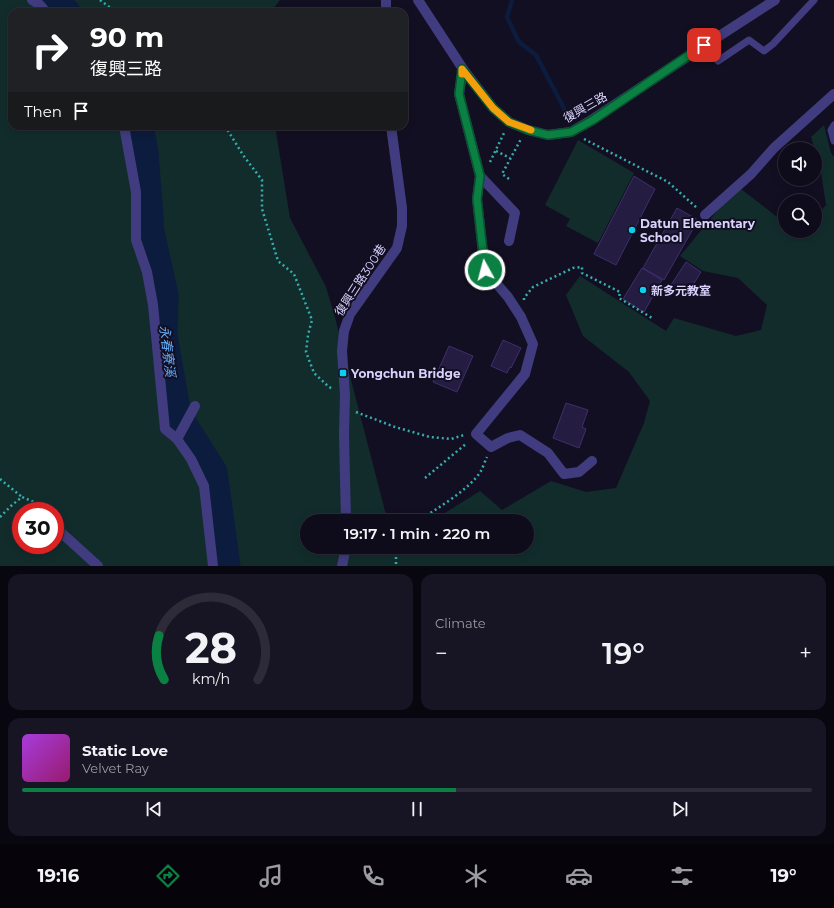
<!DOCTYPE html>
<meta charset="utf-8">
<style>
:root{--surface:#0e0b1a;--page:#171423;--text:#f1f3f6;--muted:#9b9ba2;--line:#2e2b39;--accent:#0b8043}
body{margin:0;font-family:Montserrat,"Noto Sans TC",sans-serif;background:var(--page);color:var(--text);height:100vh;display:flex;flex-direction:column;font-size:15px;white-space:nowrap}
*{box-sizing:border-box;margin:0}
p{font-size:13px;color:var(--muted)}
.icon{flex:none;width:22px;height:22px;fill:none;stroke:currentColor;stroke-width:2;stroke-linecap:round;stroke-linejoin:round}
.map{position:relative;height:566px;overflow:hidden}
.drawer{display:flex;flex-direction:column;gap:8px;padding:8px;background:#08060e;flex:1}
.drawer>*{flex:none}
.hud{position:absolute;left:8px;top:8px;width:400px;height:122px;border-radius:12px;box-shadow:0 2px 10px #0003,0 0 0 1px var(--line);background:#202124;color:#fff;overflow:hidden}
.buttons{position:absolute;left:778px;top:142px;display:grid;gap:8px}
.buttons a{display:grid;place-items:center;width:44px;height:44px;border-radius:50%;background:var(--surface);box-shadow:0 2px 10px #0003,0 0 0 1px var(--line);font-size:20px}
.speed{position:absolute;left:12px;top:502px;display:flex;gap:8px;font-size:20px;font-weight:700;text-align:center}
.speed>*{display:grid;place-content:center;width:52px;height:52px;border-radius:50%;background:var(--surface);box-shadow:0 2px 10px #0003,0 0 0 1px var(--line);line-height:1}
.speed .limit{border:6px solid #d22;background:#fff;color:#111}
.pin{position:absolute;display:grid;place-items:center;width:34px;height:34px;color:#fff;margin:-17px;border-radius:8px;box-shadow:0 2px 6px #0006}
.me{position:absolute;width:44px;margin:-22px;rotate:353deg;stroke-linejoin:round;filter:drop-shadow(0 0 3px #0008)}
.turn{display:flex;align-items:center;gap:14px;height:84px;padding:0 16px;font-size:18px}
.turn .icon{width:52px;height:52px;stroke-width:2.5}
.turn b{display:block;font-size:28px;line-height:34px}
.then{display:flex;align-items:center;height:38px;padding:0 16px;background:#0003;gap:8px;font-size:15px}
.big{font-size:30px;font-weight:600;line-height:1.1}
.drawer .widget{flex:1;display:flex;flex-direction:column;justify-content:center;gap:6px;min-width:0;padding:0 14px;border-radius:12px;background:var(--page)}
.drawer .dial{align-items:center;gap:0}
.dial svg{height:104px;overflow:visible;fill:none;stroke:var(--line);stroke-width:7;stroke-linecap:round;text-anchor:middle}
.dial text{fill:var(--text);stroke:none}
.song{display:flex;align-items:center;gap:12px}
.cover{width:48px;height:48px;border-radius:6px;background:linear-gradient(135deg,hsl(280 70% 55%),hsl(320 70% 35%))}
.played{height:4px;border-radius:2px;background:linear-gradient(90deg,var(--accent) 55%,var(--line) 55%)}
.keys{display:flex;justify-content:space-around;direction:ltr}
.heat{display:flex;justify-content:space-between;align-items:center;font-size:22px;direction:ltr}
.drawer .tiles{flex:1;display:grid;gap:8px;grid-template-columns:1fr 1fr}
.widget:last-child{grid-column:span 2}
.trip{position:absolute;left:300px;top:514px;width:234px;height:40px;border-radius:20px;background:var(--surface);box-shadow:0 2px 10px #0003,0 0 0 1px var(--line);font-weight:600;line-height:40px;text-align:center}
.tabs{display:flex;height:64px;justify-content:space-around;align-items:center;background:#06040a;color:var(--muted)}
.tabs .icon{width:28px;height:28px}
.tabs .on{color:var(--accent)}
.tabs b{font-size:18px;color:var(--text)}
.map>svg:first-child{display:block}
.green{fill:#122c2c;fill-rule:evenodd}
.lines{fill:none;stroke-linecap:round;stroke-linejoin:round}
.stream{stroke:#0c1c3e;stroke-width:4.5}
.river{stroke:#0c1c3e;stroke-width:27}
.building{fill:#251c42;stroke:#3e2f6d}
.path{stroke:#34afad;stroke-width:2.5;stroke-dasharray:2 3;stroke-linecap:butt}
.service{stroke:#413c7f;stroke-width:7}
.minor{stroke:#413c7f;stroke-width:10}
.route-casing{stroke:#07532c;stroke-width:10}
.route{stroke:#0b8043;stroke-width:7}
.slow{stroke:#f59e0b;stroke-width:7}
.poi-dot{fill:#0bcff0;stroke:#130f22;stroke-width:1.5}
.labels{text-anchor:middle;dominant-baseline:central;stroke-width:4;stroke-linejoin:round;paint-order:stroke}
.street-label{font-size:12px;fill:#d9d2fd;stroke:#130f22}
.poi-label{font-size:12px;font-weight:bold;fill:#d9d2fd;stroke:#130f22;text-anchor:start}
.water-label{font-size:13px;font-style:italic;fill:#65adf8;stroke:#130f22}
</style>
<div class="map">
<svg width="834" height="566" viewBox="0 0 834 566">
<rect width="100%" height="100%" fill="#130f22"/>
<!-- green -->
<g class="green">
<path d="M 0,0 L 280,0 L 271,12 L 12,12 L 12,126 L 275,126 L 290,218 L 326,287 L 334,314 L 385,511 L 389,521 L 307,521 L 307,547 L 527,547 L 527,521 L 432,521 L 480,491 L 502,510 L 551,481 L 586,492 L 616,488 L 644,423 L 650,401 L 629,372 L 583,336 L 566,295 L 580,276 L 666,331 L 674,318 L 736,336 L 761,330 L 767,305 L 738,278 L 703,271 L 680,256 L 718,210 L 741,189 L 785,223 L 785,231 L 795,231 L 799,234 L 801,231 L 815,231 L 815,217 L 826,205 L 821,172 L 811,137 L 824,125 L 831,153 L 834,157 L 834,566 L 0,566 ZM 21,511 L 55,511 L 55,545 L 21,545 Z"/>
<polygon points="578,140 634,173 598,243 566,226 570,219 545,205"/>
</g>
<g class="lines">
<!-- stream -->
<polyline class="stream" points="512,0 507,17 519,42 536,55 568,116"/>
<!-- river -->
<g class="river">
<polyline points="56,0 67,12"/>
<polyline points="140,126 145,152 151,232 165,295 164,336 178,415 214,472 227,566"/>
</g>
</g>
<!-- building -->
<g class="building">
<polygon points="634,176 655,189 616,265 594,254"/>
<polygon points="677,208 698,220 664,280 643,268"/>
<polygon points="686,262 701,272 685,298 669,288"/>
<polygon points="642,268 662,280 644,312 623,299"/>
<polygon points="503,340 521,348 511,368 510,367 507,373 491,366"/>
<polygon points="449,346 473,356 457,392 433,382"/>
<polygon points="566,403 588,410 582,427 586,429 579,448 553,438"/>
</g>
<g class="lines">
<!-- path -->
<g class="path">
<polyline points="100,0 116,12"/>
<polyline points="225,126 243,155 262,180 262,209 278,261 294,274 312,320 308,335 306,352 314,373 329,387 333,389"/>
<polyline points="584,139 668,182 697,208"/>
<polyline points="496,151 510,158"/>
<polyline points="490,162 504,133"/>
<polyline points="509,179 502,174 521,139"/>
<polyline points="524,300 524,298 533,287 573,268 582,267 582,273 620,292 619,298 652,318"/>
<polyline points="356,412 395,427 430,437 451,439 464,435"/>
<polyline points="425,478 467,443"/>
<polyline points="0,479 22,497"/>
<polyline points="0,517 12,505 22,497 34,502 38,511"/>
<path d="M 418,521 C 436,509 469,490 481,471 C 483,467 485,461 487,457"/>
<polyline points="396,547 396,566"/>
</g>
<!-- service -->
<g class="service">
<polyline points="718,61 749,40 764,51 773,44 814,0"/>
<polyline points="834,125 831,130 834,141"/>
</g>
<!-- minor -->
<g class="minor">
<polyline points="32,0 40,5 46,12"/>
<polyline points="386,0 386,12"/>
<polyline points="418,0 463,69 493,108 509,122 528,130 548,135 571,132 593,119 693,53 775,0"/>
<polyline points="463,69 459,94 480,176 477,199 485,270 508,297 521,317 533,344 525,374 476,434 491,447 508,438 520,435 548,453 564,474 579,472 592,461"/>
<polyline points="124,126 136,192 136,240 147,272 153,305 165,429 177,439 191,459 204,486 213,566"/>
<polyline points="480,176 515,213 509,241"/>
<polyline points="705,215 751,174 774,148 834,94"/>
<polyline points="177,439 195,406"/>
<polyline points="346,521 344,434 345,395 342,351 344,331 350,314 397,248 402,226 402,208 391,126"/>
<polyline points="55,527 98,566"/>
<polyline points="342,566 346,547"/>
</g>
</g>
<g class="lines">
<!-- route casing -->
<g class="route-casing">
<polyline id="route" points="485,270 477,199 480,176 459,94 462,69 493,108 509,122 528,130 548,135 571,132 593,120 704,45"/>
</g>
<!-- route -->
<use href="#route" class="route"/>
<!-- slow -->
<polyline class="slow" points="462,74 462,69 493,108 509,122 531,130"/>
</g>
<!-- markers -->
<g class="poi-dot">
<circle cx="632" cy="230" r="4"/>
<circle cx="643" cy="290" r="4"/>
<rect x="339" y="369" width="8" height="8" rx="2"/>
</g>
<g class="labels">
<!-- street labels -->
<g class="street-label">
<text transform="translate(585 107) rotate(-30)">復興三路</text>
<text transform="translate(360 280) rotate(-57)">復興三路300巷</text>
</g>
<!-- poi labels -->
<g class="poi-label">
<text x="640" y="223">Datun Elementary<tspan x="640" dy="14">School</tspan></text>
<text x="651" y="290">新多元教室</text>
<text x="351" y="373">Yongchun Bridge</text>
</g>
<!-- water labels -->
<g class="water-label">
<text transform="translate(168 351) rotate(83)">永春寮溪</text>
</g>
</g>
</svg>
<div class="buttons">
<a><svg class="icon" aria-label="sound" viewBox="0 0 24 24"><path d="M4 9h4l5-4v14l-5-4H4zM17 9q2 3 0 6"/></svg></a>
<a><svg class="icon" aria-label="search" viewBox="0 0 24 24"><circle cx="10" cy="10" r="6"/><path d="M15 15l6 6"/></svg></a>
</div>
<div class="speed"><div class="limit">30</div></div>
<div class="pin" style="left:704px;top:45px;background:#d93025"><svg class="icon" aria-label="arrive" viewBox="0 0 24 24"><path d="M6 21V4h12l-3 4 3 4H6"/></svg></div>
<svg class="me" style="left:485px;top:270px" viewBox="-20 -20 40 40"><circle r="17" fill="#0b8043" stroke="#fff" stroke-width="3"/><path d="M0-11L8 9 0 5-8 9z" fill="#fff"/></svg>
<div class="trip">19:17 · 1 min · 220 m</div>
<div class="hud">
<div class="turn"><svg class="icon" aria-label="right" viewBox="0 0 24 24"><path d="M7 20v-9h11M14 6l5 5-5 5"/></svg><div><b>90 m</b>復興三路</div></div>
<div class="then">Then<svg class="icon" aria-label="arrive" viewBox="0 0 24 24"><path d="M6 21V4h12l-3 4 3 4H6"/></svg></div>
</div>
</div>
<section class="drawer">
<div class="tiles">
<div class="widget dial"><svg viewBox="0 0 100 80">
<path d="M14 69A42 42 0 1 1 86 69"/>
<path d="M14 69A42 42 0 0 1 10 35" stroke="#0b8043"/>
<text x="50" y="56" font-size="32" font-weight="700">28</text>
<text x="50" y="72" font-size="11">km/h</text>
</svg></div>
<div class="widget"><p>Climate</p>
<div class="heat"><a>−</a><b class="big">19°</b><a>+</a></div>
</div>
<div class="widget">
<div class="song"><i class="cover"></i><div><b>Static Love</b><p>Velvet Ray</p></div></div>
<div class="played"></div>
<div class="keys"><svg class="icon" aria-label="previous" viewBox="0 0 24 24"><path d="M18 5L8 12l10 7zM5 5v14"/></svg><svg class="icon" aria-label="pause" viewBox="0 0 24 24"><path d="M8 5v14M16 5v14"/></svg><svg class="icon" aria-label="next" viewBox="0 0 24 24"><path d="M6 5l10 7-10 7zM19 5v14"/></svg></div>
</div>
</div>
</section>
<nav class="tabs">
<b>19:16</b>
<svg class="icon on" aria-label="directions" viewBox="0 0 24 24"><path d="M12 3l9 9-9 9-9-9zM9 14v-3h6M13 9l2 2-2 2"/></svg>
<svg class="icon" aria-label="music" viewBox="0 0 24 24"><path d="M9 18V5l10-2v13"/><circle cx="6" cy="18" r="3"/><circle cx="16" cy="16" r="3"/></svg>
<svg class="icon" aria-label="phone" viewBox="0 0 24 24"><path d="M5 4h4l2 5-3 2q2 4 5 5l2-3 5 2v4C11 20 4 13 5 4z"/></svg>
<svg class="icon" aria-label="climate" viewBox="0 0 24 24"><path d="M12 3v18M4 7l16 10M4 17L20 7"/></svg>
<svg class="icon" aria-label="car" viewBox="0 0 24 24"><path d="M5 17H2v-5l4-1 3-4h7l3 4 3 1v5h-3M9 17h6M6 11h13"/><circle cx="7" cy="17" r="2"/><circle cx="17" cy="17" r="2"/></svg>
<svg class="icon" aria-label="filters" viewBox="0 0 24 24"><path d="M4 7h16M4 17h16"/><circle cx="9" cy="7" r="2"/><circle cx="15" cy="17" r="2"/></svg>
<b>19°</b>
</nav>
